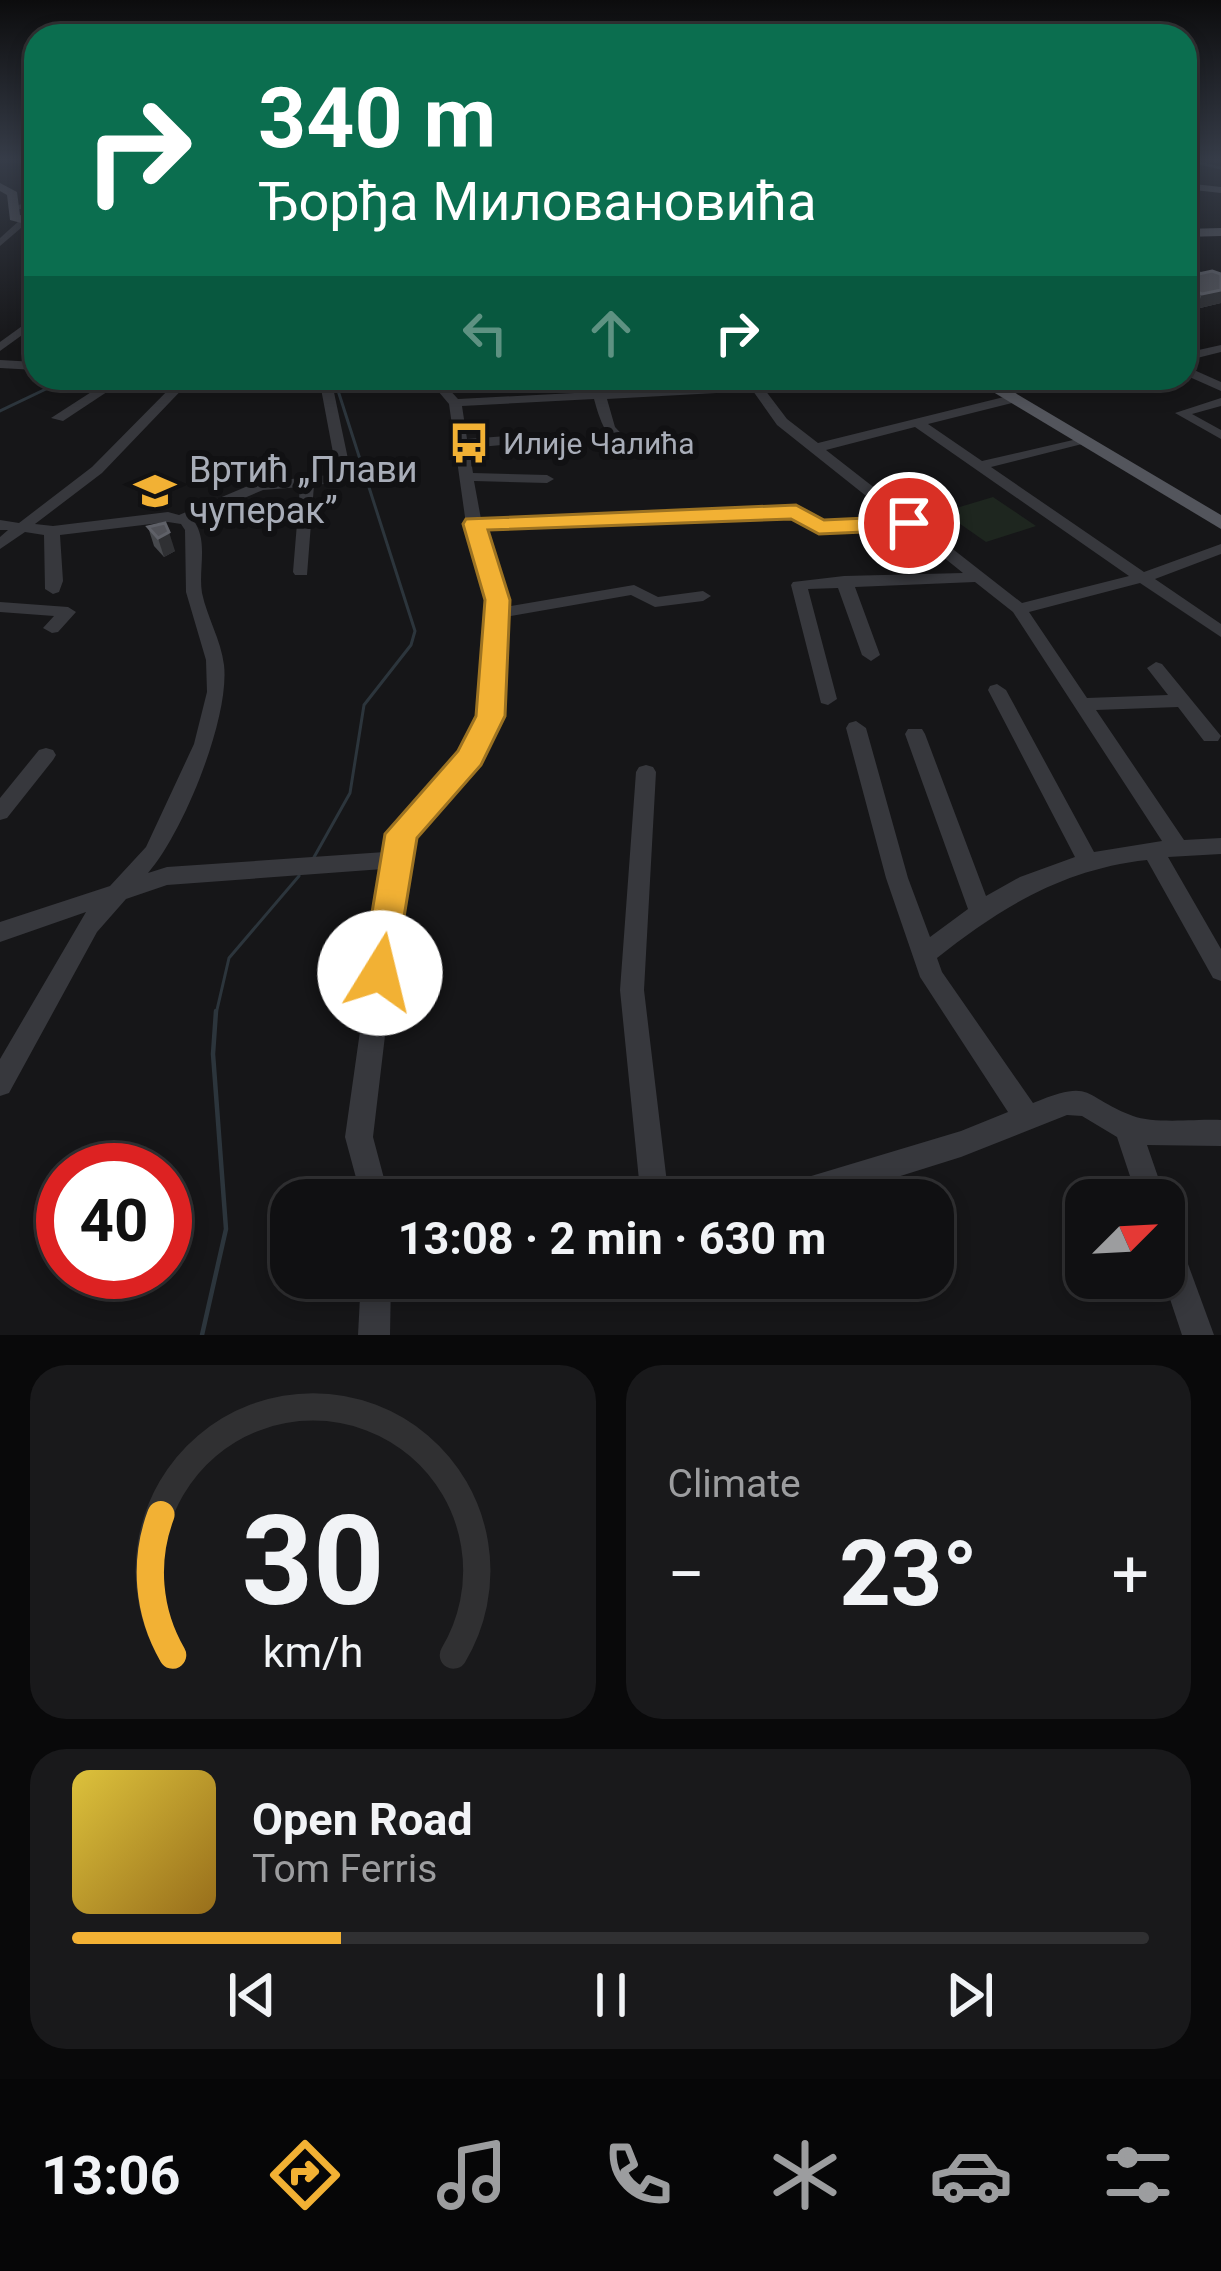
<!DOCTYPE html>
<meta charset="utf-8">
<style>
:root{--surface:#101012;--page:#19191b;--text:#f1f3f6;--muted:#9c9d9f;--line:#303032;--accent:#f2b134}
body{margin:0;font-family:Roboto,sans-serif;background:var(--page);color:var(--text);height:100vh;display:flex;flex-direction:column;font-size:45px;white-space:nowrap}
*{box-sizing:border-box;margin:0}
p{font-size:39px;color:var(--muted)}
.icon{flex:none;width:66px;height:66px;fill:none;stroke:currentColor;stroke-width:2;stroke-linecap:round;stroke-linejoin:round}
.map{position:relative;height:1335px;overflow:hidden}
.panel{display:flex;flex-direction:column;gap:30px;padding:30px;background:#09090a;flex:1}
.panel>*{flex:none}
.guide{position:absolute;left:24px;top:24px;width:1173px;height:366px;border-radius:36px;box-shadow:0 6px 18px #0003,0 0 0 3px var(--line);background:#0b6e4f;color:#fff;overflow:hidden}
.needle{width:78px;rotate:66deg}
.tools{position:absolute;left:1065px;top:1179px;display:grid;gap:24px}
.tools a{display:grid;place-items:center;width:120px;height:120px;border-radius:24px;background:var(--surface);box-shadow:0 6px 18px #0003,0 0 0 3px var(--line);font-size:60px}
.speed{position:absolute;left:36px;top:1143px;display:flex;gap:24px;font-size:60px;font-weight:700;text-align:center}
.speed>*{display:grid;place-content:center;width:156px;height:156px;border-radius:50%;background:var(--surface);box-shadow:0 6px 18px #0003,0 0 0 3px var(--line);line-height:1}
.speed .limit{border:18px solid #d22;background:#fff;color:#111}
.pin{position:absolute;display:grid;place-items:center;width:102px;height:102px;color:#fff;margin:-51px;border:6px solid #fff;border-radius:50%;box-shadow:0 3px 12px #0007}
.me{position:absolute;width:132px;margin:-66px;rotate:9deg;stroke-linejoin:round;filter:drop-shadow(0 0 9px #0008)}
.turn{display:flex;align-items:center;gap:42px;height:252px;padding:0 36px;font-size:54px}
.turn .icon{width:156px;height:156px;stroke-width:2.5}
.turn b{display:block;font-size:84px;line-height:102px}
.lanes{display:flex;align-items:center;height:114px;padding:0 36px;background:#0003;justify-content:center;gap:60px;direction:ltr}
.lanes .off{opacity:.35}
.big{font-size:90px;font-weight:700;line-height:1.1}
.panel .card{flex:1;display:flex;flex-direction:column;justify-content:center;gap:18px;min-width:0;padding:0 42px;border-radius:36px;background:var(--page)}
.panel .dial{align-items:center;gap:0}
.dial svg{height:312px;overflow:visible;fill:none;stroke:var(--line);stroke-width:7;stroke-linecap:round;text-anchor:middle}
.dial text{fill:var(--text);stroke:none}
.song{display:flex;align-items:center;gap:36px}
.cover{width:144px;height:144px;border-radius:18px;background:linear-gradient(135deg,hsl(50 70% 55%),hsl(40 70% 35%))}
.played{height:12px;border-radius:6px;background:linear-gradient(90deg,var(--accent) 25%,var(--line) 25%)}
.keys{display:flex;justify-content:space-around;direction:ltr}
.heat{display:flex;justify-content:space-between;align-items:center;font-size:66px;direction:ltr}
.panel .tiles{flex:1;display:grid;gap:30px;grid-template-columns:1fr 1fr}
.card:last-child{grid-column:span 2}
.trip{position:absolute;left:270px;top:1179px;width:684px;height:120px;border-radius:36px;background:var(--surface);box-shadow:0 6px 18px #0003,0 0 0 3px var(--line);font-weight:700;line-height:120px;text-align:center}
.dock{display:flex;height:192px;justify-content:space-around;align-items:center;background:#060607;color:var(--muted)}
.dock .icon{width:84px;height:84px}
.dock .on{color:var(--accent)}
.dock b{font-size:54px;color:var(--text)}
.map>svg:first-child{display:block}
.green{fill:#1e261f}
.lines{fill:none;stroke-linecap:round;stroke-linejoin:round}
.stream-far1{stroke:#2c353c;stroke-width:3}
.stream{stroke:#2c353c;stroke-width:4.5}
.minor{fill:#37383d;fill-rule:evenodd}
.major{fill:#53555c;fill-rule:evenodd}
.wall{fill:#47494d}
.shaded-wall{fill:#2f3033}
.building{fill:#525359;stroke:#5f6168;stroke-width:3}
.route{fill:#f2b134;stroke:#9d7322;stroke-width:3}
.labels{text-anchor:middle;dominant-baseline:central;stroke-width:12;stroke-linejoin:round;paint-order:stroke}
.far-poi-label{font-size:30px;fill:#a8adb8;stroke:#111113;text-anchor:start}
.poi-label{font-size:36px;fill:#a8adb8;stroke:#111113;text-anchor:start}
</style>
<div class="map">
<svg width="1221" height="1335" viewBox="0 0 1221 1335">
<rect width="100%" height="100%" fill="#161618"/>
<!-- green -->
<polygon class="green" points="993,497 1036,526 986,542 943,512"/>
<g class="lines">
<!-- stream-far1 -->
<g class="stream-far1">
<polyline points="1185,160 1221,168"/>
<polyline points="0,411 69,378"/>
<polyline points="313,859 350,793 364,705 411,645 415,631 334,378"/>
<polyline points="216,1014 229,958 299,876"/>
</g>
<!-- stream -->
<polyline class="stream" points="202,1335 226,1229 213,1054 216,1011"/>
<!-- minor -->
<g class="minor">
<polygon points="36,201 36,207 13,210 9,207"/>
<polygon points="1185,211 1190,212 1191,214 1185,217"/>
<polygon points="20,220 28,222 0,246 0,238"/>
<polygon points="1185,266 1221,279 1221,286 1185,273"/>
<polygon points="36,316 36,325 0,351 0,342"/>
<polygon points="1221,345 1221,352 1185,361 1185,353"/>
<polygon points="0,360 36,362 36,370 0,368"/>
<polygon points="1185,366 1221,382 1221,391 1185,375"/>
<polygon points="113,378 128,378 63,421 51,418"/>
<path d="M 180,378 L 193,378 L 102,473 L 35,524 L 53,526 L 168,512 L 179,515 L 255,483 L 337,474 L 319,378 L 331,378 L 352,478 L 345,482 L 314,485 L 307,575 L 295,575 L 293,572 L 300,487 L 263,490 L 193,520 C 209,540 198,569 202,593 C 207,617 221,640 224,665 C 230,718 183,833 148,873 L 167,867 L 385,852 L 399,819 L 461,755 L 485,698 L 489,600 L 466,524 L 449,404 L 438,391 L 416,378 C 436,378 445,384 458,399 L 861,378 L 937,378 L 931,382 L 765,390 L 787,419 L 818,443 L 1012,395 L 1016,396 L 1016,402 L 928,424 L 982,461 L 1086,437 L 1086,443 L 991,467 L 1144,572 L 1221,544 L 1221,554 L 1155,579 L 1221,624 L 1221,637 L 1140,583 L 1029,612 L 1087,698 L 1168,695 L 1147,668 L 1156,662 L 1162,664 L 1221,736 L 1218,741 L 1204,741 L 1178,707 L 1096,710 L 1184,840 L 1221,838 L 1221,854 L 1168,857 L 1221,949 L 1221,981 L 1213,978 L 1147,860 C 1064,869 1001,907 937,958 L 942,972 L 1033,1103 C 1095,1078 1080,1096 1133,1116 C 1153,1124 1197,1119 1221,1120 L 1221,1146 L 1147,1145 L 1166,1200 L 1164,1206 L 1164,1200 L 1138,1200 L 1117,1137 L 1082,1116 L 1067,1115 L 961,1157 L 824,1200 L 764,1200 L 768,1190 L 778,1186 L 961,1131 L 1008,1112 L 920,977 L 886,878 L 846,728 L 849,723 L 856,721 L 866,728 L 908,878 L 930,937 L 968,909 L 905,734 L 908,729 L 922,729 L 925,734 L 986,896 L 1020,877 L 1075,857 L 988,690 L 990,686 L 997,684 L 1006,690 L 1094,852 L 1162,841 L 1013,612 L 975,582 L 855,587 L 880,655 L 871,661 L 862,655 L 838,588 L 808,589 L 837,699 L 828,705 L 821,703 L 791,585 L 793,582 L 844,576 L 963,573 L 906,527 L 821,533 L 793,517 L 483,528 L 505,607 L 634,585 L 658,597 L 703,591 L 711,596 L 703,601 L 655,607 L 631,595 L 505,617 L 503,698 L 480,758 L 415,829 L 407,850 L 373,1137 L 386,1186 L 406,1186 L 416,1190 L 420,1200 L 362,1200 L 345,1137 L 383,869 L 167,885 L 126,899 L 97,932 L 9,1093 L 0,1096 L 0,1059 L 86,912 L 0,942 L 0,922 L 110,886 L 146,847 L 194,744 L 207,692 L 206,660 L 186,592 L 185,530 L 181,524 L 168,522 L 60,535 L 63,581 L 59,592 L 53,594 L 45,589 L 44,535 L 25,532 L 0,549 L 0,537 L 8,530 L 0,530 L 0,520 L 19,523 L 92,467 ZM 753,391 L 777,425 L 895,519 L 824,523 L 796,508 L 481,519 L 474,481 L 547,483 L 554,479 L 547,475 L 473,473 L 469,448 L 548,441 L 555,437 L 548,433 L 467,439 L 462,406 L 594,399 C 600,421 606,439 626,450 L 633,446 L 615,427 L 607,399 ZM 915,427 L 1129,576 L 1022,603 L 826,450 Z"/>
<polygon points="1221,398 1221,406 1192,414 1221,430 1221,439 1175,413"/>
<polygon points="0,602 68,607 76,612 58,632 52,633 43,628 54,616 0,612"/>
<polygon points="46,748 53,750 56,755 53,760 7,818 0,820 0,798 39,750"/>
<polygon points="646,765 653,767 656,772 644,990 669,1200 641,1200 620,990 636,772 639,767"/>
<polygon points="1164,1221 1174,1226 1214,1335 1182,1335 1163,1278"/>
<polygon points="361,1278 391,1278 390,1335 358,1335"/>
</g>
<!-- major -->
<g class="major">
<polygon points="0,183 17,192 20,215 36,219 36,227 10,220 7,195 0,191"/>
<polygon points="1185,183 1221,187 1221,193 1185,189"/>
<polygon points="1221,228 1221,236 1185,237 1185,229"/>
<polygon points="970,378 990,378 1221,515 1221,529"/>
</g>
</g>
<!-- wall -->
<g class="wall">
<polygon points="1221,274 1221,303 1196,309 1185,304 1185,277"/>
<polygon points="148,527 175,551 164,557 154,546"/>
</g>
<!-- shaded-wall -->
<g class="shaded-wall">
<polygon points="1221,290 1221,303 1196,309 1202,294"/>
<polygon points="169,532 175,551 164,557 158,538"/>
</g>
<!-- building -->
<g class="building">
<polygon points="1212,271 1221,274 1221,290 1202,294 1185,287 1185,277"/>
<polygon points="165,523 169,532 158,538 148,527"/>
</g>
<!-- sky -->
<linearGradient id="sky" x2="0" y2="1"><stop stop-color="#0c0c0d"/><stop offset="0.46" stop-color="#363c48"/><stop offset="1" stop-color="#363c48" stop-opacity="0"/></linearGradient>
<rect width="1221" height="346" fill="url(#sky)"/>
<!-- route -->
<polygon class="route" points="796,505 824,520 909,516 920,523 909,530 819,534 791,519 488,530 510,600 505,716 481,765 417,838 393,984 380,988 367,984 362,973 385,834 458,751 476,716 485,600 463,524 466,519"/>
<!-- icons -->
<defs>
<g id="bus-bare" transform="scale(3.24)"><path d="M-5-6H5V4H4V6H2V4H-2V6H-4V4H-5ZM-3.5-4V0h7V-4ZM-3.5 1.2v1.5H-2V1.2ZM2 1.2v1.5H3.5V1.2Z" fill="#f2b134" stroke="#111113" stroke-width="2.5" paint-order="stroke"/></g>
<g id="school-bare" transform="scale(3.24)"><path d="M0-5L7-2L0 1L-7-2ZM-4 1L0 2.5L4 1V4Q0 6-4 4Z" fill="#f2b134" stroke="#111113" stroke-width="2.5" paint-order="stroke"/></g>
</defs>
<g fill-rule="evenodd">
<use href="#bus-bare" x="469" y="443"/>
<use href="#school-bare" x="155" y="491"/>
</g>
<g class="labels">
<!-- far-poi labels -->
<g class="far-poi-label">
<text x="503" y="443">Илије Чалића</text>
</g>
<!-- poi labels -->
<g class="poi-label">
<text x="189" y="470">Вртић „Плави<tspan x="189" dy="41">чуперак”</tspan></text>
</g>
</g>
</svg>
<div class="tools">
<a><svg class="needle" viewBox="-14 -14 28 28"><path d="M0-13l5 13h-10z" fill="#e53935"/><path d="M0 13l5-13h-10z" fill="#9c9d9f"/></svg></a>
</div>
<div class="speed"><div class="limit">40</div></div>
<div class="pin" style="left:909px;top:523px;background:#d93025"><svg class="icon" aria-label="arrive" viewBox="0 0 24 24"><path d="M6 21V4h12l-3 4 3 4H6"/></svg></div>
<svg class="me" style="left:380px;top:973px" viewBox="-20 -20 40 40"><circle r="19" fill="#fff"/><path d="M0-13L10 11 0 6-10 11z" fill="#f2b134"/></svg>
<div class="trip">13:08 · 2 min · 630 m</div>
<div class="guide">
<div class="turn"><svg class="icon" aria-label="right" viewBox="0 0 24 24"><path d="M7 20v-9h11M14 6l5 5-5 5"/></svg><div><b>340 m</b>Ђорђа Миловановића</div></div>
<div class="lanes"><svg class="icon off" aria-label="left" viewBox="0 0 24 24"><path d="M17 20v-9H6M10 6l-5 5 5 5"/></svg><svg class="icon off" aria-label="ahead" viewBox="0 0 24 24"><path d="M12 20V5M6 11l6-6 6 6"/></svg><svg class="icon" aria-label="right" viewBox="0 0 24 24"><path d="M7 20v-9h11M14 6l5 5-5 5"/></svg></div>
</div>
</div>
<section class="panel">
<div class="tiles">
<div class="card dial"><svg viewBox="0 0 100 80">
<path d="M14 69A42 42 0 1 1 86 69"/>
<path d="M14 69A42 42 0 0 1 11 33" stroke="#f2b134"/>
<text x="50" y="56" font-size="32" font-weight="700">30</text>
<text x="50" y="72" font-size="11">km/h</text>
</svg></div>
<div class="card"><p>Climate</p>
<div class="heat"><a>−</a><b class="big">23°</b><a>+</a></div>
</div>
<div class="card">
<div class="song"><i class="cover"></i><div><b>Open Road</b><p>Tom Ferris</p></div></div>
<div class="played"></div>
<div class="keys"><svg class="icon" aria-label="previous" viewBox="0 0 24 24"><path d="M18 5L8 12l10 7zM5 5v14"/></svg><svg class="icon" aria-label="pause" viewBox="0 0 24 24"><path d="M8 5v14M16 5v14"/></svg><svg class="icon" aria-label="next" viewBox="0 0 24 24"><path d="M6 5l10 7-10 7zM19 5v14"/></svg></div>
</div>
</div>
</section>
<nav class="dock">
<b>13:06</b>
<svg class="icon on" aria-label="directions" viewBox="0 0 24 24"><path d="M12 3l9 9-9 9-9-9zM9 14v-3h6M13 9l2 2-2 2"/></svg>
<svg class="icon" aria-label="music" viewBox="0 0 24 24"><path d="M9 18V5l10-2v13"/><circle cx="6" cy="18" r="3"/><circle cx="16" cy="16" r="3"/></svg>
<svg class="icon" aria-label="phone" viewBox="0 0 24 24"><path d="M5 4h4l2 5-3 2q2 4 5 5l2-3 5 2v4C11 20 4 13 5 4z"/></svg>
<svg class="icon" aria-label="climate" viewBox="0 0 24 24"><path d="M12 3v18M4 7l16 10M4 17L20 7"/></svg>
<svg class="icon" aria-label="car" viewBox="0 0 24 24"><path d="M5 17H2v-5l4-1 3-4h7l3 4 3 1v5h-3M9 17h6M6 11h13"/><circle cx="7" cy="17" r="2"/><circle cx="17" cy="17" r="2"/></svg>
<svg class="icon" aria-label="filters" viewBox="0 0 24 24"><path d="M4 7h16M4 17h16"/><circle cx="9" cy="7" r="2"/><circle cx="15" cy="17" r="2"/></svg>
</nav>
